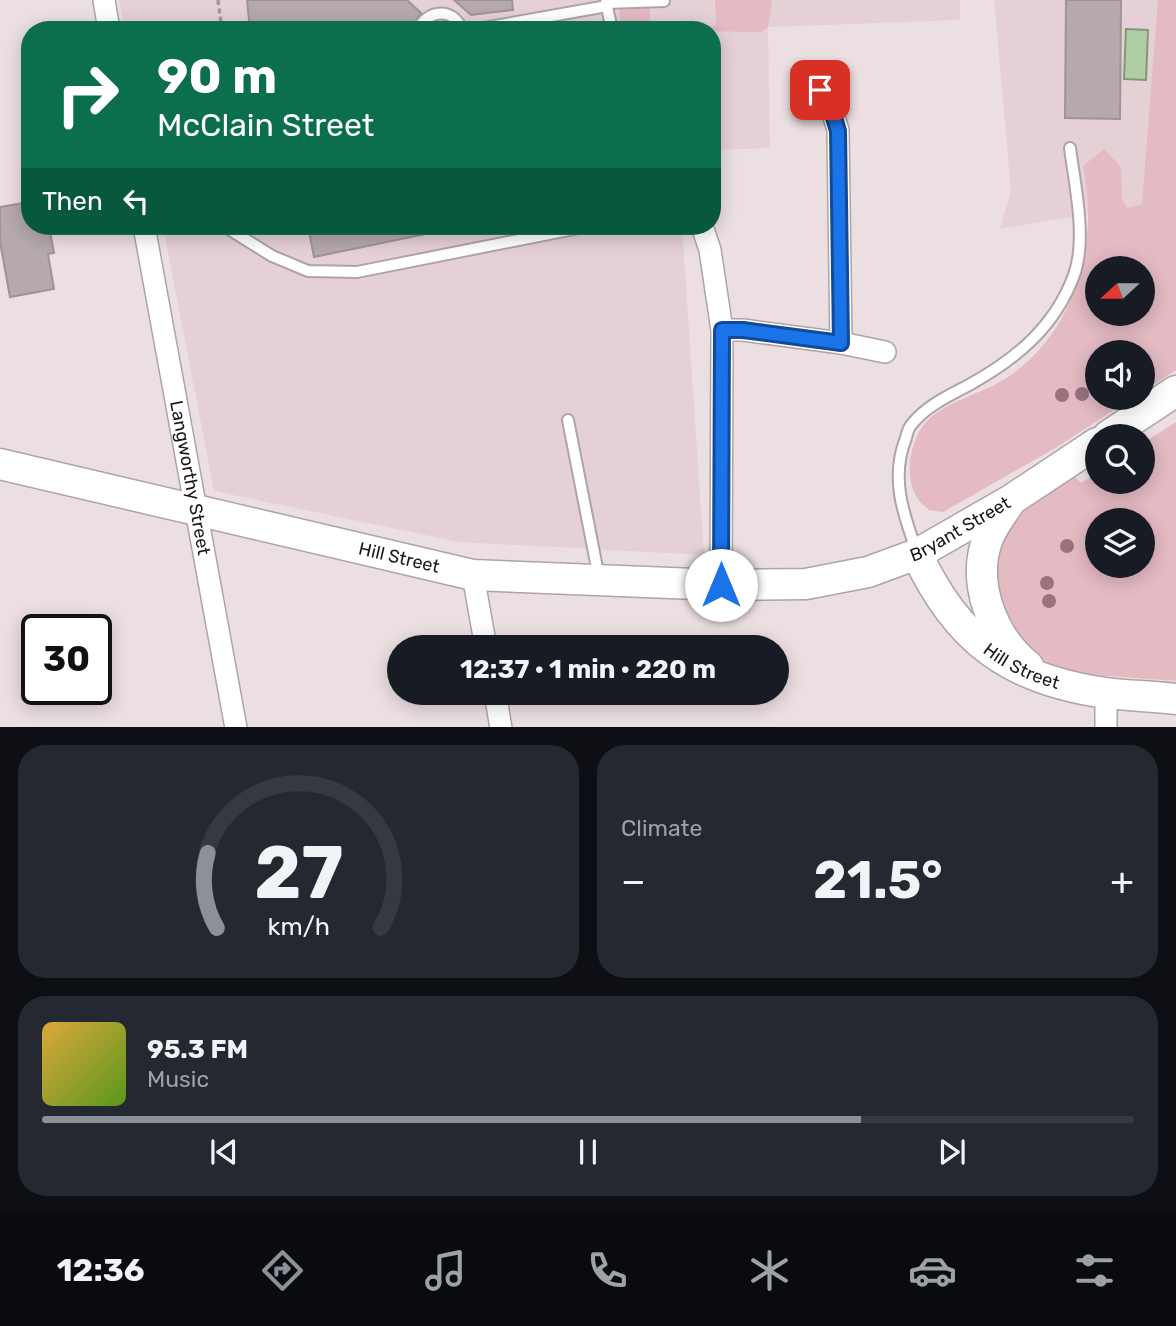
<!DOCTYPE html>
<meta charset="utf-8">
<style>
:root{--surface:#171b24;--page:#242831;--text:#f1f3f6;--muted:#9ea1a6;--line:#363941;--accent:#8c9099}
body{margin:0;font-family:Rubik,sans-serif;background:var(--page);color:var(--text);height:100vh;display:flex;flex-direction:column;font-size:26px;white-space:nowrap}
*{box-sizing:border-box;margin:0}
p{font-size:23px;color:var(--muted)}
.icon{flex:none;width:38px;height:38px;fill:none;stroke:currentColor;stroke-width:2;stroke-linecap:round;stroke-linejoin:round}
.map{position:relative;height:727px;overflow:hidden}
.details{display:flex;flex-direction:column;gap:18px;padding:18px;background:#0d0f14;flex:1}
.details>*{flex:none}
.top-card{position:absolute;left:21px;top:21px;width:700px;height:214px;border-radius:28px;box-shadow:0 4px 18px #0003;background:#0b6e4f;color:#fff;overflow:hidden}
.needle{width:46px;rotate:249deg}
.buttons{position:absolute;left:1085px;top:256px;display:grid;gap:14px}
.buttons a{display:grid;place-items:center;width:70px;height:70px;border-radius:50%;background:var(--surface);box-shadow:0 4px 18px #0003;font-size:35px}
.speed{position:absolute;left:21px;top:614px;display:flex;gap:14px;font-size:35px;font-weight:700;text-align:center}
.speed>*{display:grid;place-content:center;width:91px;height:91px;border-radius:50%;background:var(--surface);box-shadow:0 4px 18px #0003;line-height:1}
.speed .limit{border:4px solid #111;border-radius:10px;background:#fff;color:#111}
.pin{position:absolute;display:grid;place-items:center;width:60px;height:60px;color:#fff;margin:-30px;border-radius:14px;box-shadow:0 4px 10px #0006}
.me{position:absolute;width:77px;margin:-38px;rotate:0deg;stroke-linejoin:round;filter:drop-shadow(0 0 5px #0008)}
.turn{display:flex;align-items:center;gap:24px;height:147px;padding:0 21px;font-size:32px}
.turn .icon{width:91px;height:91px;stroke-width:2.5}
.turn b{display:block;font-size:49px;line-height:60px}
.then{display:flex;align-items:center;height:66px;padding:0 21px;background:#0003;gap:14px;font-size:26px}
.big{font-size:52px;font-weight:700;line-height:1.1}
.details .card{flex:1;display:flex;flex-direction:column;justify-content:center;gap:10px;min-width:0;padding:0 24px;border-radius:28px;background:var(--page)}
.details .dial{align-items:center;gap:0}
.dial svg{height:182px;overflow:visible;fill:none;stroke:var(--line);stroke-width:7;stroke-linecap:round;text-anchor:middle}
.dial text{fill:var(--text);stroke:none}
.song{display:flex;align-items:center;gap:21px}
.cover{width:84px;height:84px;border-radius:10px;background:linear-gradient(135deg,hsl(40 70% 55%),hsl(90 70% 35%))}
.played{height:7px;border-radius:4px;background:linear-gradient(90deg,var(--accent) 75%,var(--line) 75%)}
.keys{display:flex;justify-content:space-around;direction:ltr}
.heat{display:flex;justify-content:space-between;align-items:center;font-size:38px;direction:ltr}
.details .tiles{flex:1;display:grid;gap:18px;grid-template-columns:1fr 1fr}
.card:last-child{grid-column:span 2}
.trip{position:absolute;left:387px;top:635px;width:402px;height:70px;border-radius:35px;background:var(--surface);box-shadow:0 4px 18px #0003;font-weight:700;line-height:70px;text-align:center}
.tab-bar{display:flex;height:112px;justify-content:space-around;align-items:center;background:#090b0e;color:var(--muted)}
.tab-bar .icon{width:49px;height:49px}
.tab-bar .active{color:var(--accent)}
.tab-bar b{font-size:32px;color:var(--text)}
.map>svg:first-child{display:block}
.built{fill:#e5d0d5}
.green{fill:#e4bac3;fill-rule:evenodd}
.water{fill:#b0cea5;stroke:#83977b;stroke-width:2}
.building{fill:#b5a9ab;stroke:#9f9395;stroke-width:2}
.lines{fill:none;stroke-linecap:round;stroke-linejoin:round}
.lane-casing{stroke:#afa3a6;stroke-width:14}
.street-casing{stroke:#afa3a6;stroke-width:24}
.secondary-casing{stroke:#afa3a6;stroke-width:33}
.path{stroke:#a1989a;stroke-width:3.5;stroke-dasharray:5 3.5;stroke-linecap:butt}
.lane{stroke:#fff;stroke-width:10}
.street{stroke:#fff;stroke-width:21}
.secondary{stroke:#fff;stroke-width:30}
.tree{fill:#9b727f}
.route-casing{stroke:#114b97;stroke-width:18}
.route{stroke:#1a73e8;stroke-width:12}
.labels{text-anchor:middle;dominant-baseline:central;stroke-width:5;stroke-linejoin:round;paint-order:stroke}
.street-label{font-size:18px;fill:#1b1718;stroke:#f9ecef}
</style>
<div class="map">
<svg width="1176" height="728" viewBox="0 0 1176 728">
<rect width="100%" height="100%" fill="#ecdfe2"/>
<!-- built -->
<g class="built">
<polygon points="119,0 960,0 960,20 768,27 770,148 712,150 712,30 125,30"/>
<polygon points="994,0 1176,0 1176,200 1000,229 1011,191"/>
<polygon points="163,226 682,226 704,555 459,542 214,491"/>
</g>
<!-- green -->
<g class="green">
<polygon points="715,0 772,0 768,27 761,32 625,30 619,15 620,9 650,8 650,26 716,26"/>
<path d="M 1158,0 L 1176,0 L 1176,370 L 1143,392 L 1143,352 L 1097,352 L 1097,397 L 1134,397 L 1057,447 L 943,512 L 929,510 C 924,506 918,500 915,494 C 904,472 911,436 929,419 C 946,402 983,393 1005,379 C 1075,334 1100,244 1083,166 L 1104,149 L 1121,167 L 1122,199 L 1127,208 L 1142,204 ZM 1097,268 L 1143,268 L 1143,313 L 1097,313 Z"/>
<path d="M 1176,422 L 1176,681 L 1093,675 L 1061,669 L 1038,659 L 1010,635 L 995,604 L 998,545 L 1011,524 L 1029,507 L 1075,477 L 1081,483 L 1097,473 L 1097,481 L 1143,481 L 1143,443 ZM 1097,520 L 1143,520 L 1143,565 L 1097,565 Z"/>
</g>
<!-- water -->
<polygon class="water" points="1126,29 1148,30 1146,80 1124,79"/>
<!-- building -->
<g class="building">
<polygon points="247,0 407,0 421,13 410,30 250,30"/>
<polygon points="454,0 512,0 513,10 471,15"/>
<polygon points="1066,0 1121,0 1120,119 1065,118"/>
<polygon points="30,202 30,226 43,226 44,233 50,232 54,253 48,254 54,289 10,297 0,242 0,207"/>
<polygon points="308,226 431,226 431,233 314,257"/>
</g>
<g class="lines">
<!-- lane casing -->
<g class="lane-casing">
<g id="lane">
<polyline points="606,2 612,30"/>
<polyline points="606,3 664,1"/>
<path d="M 418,30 C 427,9 454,7 462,30"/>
<polyline points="472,30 607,6"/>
<polyline points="224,226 272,256 308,271 357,272 589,226"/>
<polyline points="568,420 599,578"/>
<path d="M 917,552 C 903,514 890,477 906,438 C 907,433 909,427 912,424 C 926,406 950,395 969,385 C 1016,359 1055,327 1074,275 C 1087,239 1075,186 1070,148"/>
</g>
</g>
<!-- street casing -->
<g class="street-casing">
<g id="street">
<polyline points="104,0 109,30"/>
<polyline points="820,90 829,101 838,130 841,343"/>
<path id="s1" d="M 144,226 L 236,728"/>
<polyline points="702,226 710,250 722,330 721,585"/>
<polyline points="722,330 743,330 841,343 885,352"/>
<polyline points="473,575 486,648"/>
<polyline points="495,693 501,728"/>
<polyline points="1106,693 1106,728"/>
</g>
</g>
<!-- secondary casing -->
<g class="secondary-casing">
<g id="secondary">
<polyline points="1108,436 1176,391"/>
<path id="s2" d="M 0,464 L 473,575 L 721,585 L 806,584 L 868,572 L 917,554 L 1011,500 L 1097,443"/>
<path d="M 1008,505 C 1001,515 993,526 988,538 C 971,582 992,637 1028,666"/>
<path id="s3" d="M 917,554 C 957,641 1011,680 1106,693 C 1129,696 1153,696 1176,699"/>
</g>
</g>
<!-- path -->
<polyline class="path" points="218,0 222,30"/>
<!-- lane -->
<use href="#lane" class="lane"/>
<!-- street -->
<use href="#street" class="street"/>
<!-- secondary -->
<use href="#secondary" class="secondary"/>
</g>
<!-- trees -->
<g class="tree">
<circle cx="1082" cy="394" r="7"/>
<circle cx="1062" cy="395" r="7"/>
<circle cx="1067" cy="546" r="7"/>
<circle cx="1047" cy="583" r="7"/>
<circle cx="1049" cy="601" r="7"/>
</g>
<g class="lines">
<!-- route casing -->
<g class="route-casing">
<polyline id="route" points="721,585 722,330 743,330 841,343 838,131 829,101 820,90"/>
</g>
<!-- route -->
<use href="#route" class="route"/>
</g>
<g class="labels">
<!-- street labels -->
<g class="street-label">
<text stroke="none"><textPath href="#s1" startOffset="256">Langworthy Street</textPath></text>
<text stroke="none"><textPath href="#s2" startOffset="984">Bryant Street</textPath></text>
<text stroke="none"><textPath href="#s2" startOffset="410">Hill Street</textPath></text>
<text stroke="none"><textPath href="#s3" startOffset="158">Hill Street</textPath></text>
</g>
</g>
</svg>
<div class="buttons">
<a><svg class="needle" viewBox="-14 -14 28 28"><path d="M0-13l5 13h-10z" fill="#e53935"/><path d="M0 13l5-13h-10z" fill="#9ea1a6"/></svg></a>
<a><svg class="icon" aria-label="sound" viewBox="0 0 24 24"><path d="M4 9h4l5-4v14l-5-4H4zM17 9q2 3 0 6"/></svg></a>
<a><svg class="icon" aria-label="search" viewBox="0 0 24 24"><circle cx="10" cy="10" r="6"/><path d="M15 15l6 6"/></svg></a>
<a><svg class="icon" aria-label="layers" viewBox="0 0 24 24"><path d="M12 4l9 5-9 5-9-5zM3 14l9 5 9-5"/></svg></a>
</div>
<div class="speed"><div class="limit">30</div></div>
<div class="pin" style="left:820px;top:90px;background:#d93025"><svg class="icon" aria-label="arrive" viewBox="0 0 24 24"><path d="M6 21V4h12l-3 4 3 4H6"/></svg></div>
<svg class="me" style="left:721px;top:585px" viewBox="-20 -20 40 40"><circle r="19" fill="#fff"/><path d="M0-13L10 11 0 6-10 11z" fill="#1a73e8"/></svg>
<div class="trip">12:37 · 1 min · 220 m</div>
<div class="top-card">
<div class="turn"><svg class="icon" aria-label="right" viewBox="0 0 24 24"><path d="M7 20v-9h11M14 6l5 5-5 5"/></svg><div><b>90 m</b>McClain Street</div></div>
<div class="then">Then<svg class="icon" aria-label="left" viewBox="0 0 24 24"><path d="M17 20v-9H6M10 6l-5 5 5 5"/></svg></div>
</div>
</div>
<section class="details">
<div class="tiles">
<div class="card dial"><svg viewBox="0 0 100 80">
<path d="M14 69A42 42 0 1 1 86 69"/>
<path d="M14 69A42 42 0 0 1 10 36" stroke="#8c9099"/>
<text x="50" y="56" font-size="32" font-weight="700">27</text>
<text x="50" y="72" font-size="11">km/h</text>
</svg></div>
<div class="card"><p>Climate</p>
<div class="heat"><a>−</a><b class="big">21.5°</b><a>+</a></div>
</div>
<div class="card">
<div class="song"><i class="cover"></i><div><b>95.3 FM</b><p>Music</p></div></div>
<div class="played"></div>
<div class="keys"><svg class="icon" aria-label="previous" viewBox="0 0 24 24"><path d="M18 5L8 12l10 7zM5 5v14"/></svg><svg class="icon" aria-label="pause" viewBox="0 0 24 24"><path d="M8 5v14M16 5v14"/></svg><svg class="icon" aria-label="next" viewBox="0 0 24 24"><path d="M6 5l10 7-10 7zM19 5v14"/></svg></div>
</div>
</div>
</section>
<nav class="tab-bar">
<b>12:36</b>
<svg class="icon active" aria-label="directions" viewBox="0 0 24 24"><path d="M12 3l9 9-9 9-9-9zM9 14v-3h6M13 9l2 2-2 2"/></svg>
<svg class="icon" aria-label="music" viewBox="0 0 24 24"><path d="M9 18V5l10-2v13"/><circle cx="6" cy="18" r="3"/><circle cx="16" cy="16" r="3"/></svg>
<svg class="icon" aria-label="phone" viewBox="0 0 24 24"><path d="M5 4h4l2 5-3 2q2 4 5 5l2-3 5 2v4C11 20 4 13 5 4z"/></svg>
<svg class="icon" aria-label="climate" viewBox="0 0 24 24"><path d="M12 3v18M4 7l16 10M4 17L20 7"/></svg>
<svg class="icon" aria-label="car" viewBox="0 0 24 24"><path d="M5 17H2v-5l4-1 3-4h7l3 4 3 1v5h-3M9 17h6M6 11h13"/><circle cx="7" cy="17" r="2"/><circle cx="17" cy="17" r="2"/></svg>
<svg class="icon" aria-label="filters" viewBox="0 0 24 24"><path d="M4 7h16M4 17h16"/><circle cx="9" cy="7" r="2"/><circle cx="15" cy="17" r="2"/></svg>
</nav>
